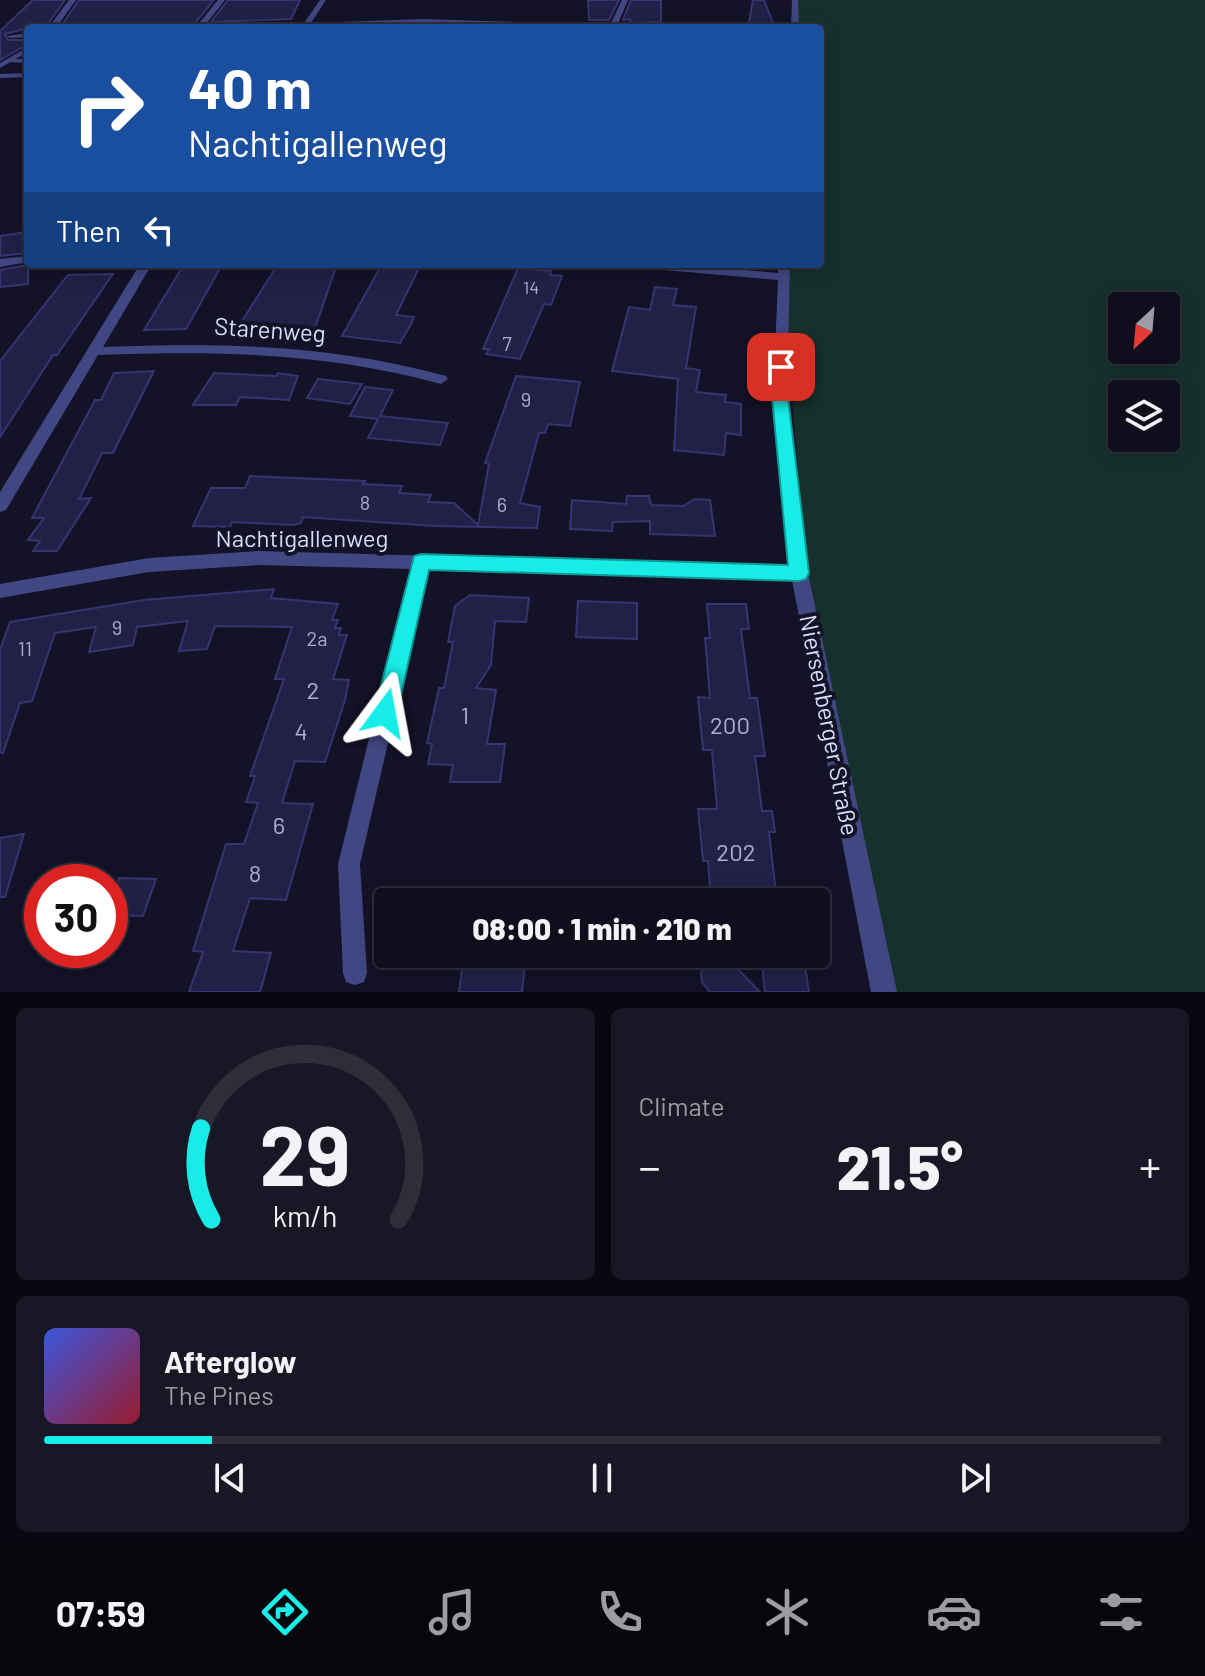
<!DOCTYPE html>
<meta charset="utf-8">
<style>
:root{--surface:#0e0e1d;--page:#171726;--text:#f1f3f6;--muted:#9b9ca4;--line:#2e2e3b;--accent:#17ede6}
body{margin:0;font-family:Barlow,sans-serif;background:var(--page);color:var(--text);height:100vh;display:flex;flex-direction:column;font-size:30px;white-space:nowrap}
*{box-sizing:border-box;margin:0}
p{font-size:26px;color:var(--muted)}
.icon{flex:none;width:44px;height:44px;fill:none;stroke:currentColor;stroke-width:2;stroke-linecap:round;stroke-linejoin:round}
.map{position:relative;height:992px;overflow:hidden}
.side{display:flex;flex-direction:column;gap:16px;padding:16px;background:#080810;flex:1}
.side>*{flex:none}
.guide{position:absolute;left:24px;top:24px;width:800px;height:244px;border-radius:8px;box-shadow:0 4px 20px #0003,0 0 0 2px var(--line);background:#1a4fa0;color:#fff;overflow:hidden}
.needle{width:52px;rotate:206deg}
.buttons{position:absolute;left:1108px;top:292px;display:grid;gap:16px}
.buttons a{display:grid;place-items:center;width:72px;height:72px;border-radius:8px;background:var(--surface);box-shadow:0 4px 20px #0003,0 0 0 2px var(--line);font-size:40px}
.speed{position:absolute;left:24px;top:864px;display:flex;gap:16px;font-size:40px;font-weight:700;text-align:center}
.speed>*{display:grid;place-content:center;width:104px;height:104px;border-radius:50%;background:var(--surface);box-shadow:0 4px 20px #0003,0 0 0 2px var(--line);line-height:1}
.speed .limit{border:12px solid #d22;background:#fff;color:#111}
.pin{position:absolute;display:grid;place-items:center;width:68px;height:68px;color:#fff;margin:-34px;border-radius:16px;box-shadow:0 4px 12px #0006}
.me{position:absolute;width:88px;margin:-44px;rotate:13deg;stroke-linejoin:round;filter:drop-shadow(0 0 6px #0008)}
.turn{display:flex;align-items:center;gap:28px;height:168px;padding:0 32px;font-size:36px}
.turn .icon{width:104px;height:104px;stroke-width:2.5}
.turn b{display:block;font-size:56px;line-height:68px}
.then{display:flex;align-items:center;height:76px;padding:0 32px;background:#0003;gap:16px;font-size:30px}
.big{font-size:60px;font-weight:800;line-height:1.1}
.side .widget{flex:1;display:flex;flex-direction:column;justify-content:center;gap:12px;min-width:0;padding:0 28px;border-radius:12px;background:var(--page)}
.side .dial{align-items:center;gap:0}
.dial svg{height:208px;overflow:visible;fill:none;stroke:var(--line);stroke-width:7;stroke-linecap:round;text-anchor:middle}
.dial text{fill:var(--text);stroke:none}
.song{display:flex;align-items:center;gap:24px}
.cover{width:96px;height:96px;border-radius:12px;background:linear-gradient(135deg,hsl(230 70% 55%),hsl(350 70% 35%))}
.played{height:8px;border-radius:4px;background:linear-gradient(90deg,var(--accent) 15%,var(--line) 15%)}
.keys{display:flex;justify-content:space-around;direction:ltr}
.heat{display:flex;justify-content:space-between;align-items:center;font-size:44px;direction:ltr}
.side .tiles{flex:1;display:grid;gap:16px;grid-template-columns:1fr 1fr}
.widget:last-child{grid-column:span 2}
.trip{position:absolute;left:374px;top:888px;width:456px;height:80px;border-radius:8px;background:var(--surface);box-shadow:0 4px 20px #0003,0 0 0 2px var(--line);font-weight:800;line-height:80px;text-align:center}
.menu{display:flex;height:128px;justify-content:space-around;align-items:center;background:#06060c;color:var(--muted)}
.menu .icon{width:56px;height:56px}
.menu .on{color:var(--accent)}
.menu b{font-size:36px;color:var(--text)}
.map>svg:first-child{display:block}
.green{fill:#16312c;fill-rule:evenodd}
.building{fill:#222047;stroke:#383371;stroke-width:2}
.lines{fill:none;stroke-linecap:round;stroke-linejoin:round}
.lane{fill:#414782;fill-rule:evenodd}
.street{fill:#414782;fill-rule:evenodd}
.route{fill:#17ede6;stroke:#0f9a96;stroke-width:2}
.labels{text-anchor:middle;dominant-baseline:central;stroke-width:8;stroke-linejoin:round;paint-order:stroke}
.far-number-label{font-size:18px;fill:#adadcf}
.number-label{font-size:20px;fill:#adadcf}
.street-label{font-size:24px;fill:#dbdcfc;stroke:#131227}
.near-number-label{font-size:24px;fill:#adadcf}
</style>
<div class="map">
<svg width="1205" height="992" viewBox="0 0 1205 992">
<rect width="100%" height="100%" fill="#131227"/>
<!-- green -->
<path class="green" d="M 796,0 L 1205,0 L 1205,992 L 889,992 L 807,566 L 781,277 L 782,264 L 820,264 L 820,28 L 795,28 ZM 1122,306 L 1166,306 L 1166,350 L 1122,350 ZM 1122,394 L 1166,394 L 1166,438 L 1122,438 Z"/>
<!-- building -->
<g class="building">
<polygon points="33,0 65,0 45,28 28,28 5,34 8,40 28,40 28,44 0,60 0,31"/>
<polygon points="79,0 214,0 195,23 60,28"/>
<polygon points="228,0 300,0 291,19 211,22"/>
<polygon points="588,0 619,0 609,20 589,20"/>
<polygon points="631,0 661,0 661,22 630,23 630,19 623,20"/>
<polygon points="753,0 764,0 775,28 748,28"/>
<polygon points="28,232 28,253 0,256 0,236"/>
<polygon points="278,264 337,264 313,334 275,329 237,329"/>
<polygon points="382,264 421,264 396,315 414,317 411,324 400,343 342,336"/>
<polygon points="28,265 28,284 0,287 0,270"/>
<polygon points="222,265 186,329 144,330 183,266"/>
<polygon points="518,268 551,271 550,275 562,276 551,305 544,304 520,359 486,354 489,349 483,349"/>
<polygon points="113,274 57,355 53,355 0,437 0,361 68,275"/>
<polygon points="655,287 677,289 673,305 696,307 686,368 700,370 696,392 726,395 725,402 741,404 741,435 726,433 724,455 674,450 678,379 612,371 629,307 650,310"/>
<polygon points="154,371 113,453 102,453 79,499 91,498 57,551 33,551 40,541 28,540 44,518 32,518 95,400 101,400 114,373"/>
<polygon points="214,373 276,376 278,373 298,376 289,400 240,397 236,405 193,405"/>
<polygon points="516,376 580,382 570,426 548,424 545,433 539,433 520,503 540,507 537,528 435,526 303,517 301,523 293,525 232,522 230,527 193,526 211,488 245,488 250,476 365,481 363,484 402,486 399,493 431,495 428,502 454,503 478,525 489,464 485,463"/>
<polygon points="318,379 362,384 350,404 307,398"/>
<polygon points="365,387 393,390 380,416 448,423 440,445 368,438 378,419 350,416"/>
<polygon points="627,496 649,496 651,505 683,506 695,499 710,500 715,536 650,534 650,521 613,522 612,531 570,529 572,500 626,504"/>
<polygon points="274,589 271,598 338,604 332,620 338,620 335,628 341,628 339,635 347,635 333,679 349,680 345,700 325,762 295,761 282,803 313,804 286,900 250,898 233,951 271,953 260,992 189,992 203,952 193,951 226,844 244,844 258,803 246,802 255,776 250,776 284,679 275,679 292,627 215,626 207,649 179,651 188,621 137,627 133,645 89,652 96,627 55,633 32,701 20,703 3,753 0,752 0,650 10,622 144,600"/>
<polygon points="470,595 529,598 526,622 495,621 491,665 476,688 496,690 487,744 505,744 500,782 450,782 453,765 428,764 432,744 427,743 439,688 444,688 453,642 448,642 455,606"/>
<polygon points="578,601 637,603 637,639 576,637"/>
<polygon points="707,604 746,604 749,629 741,629 750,698 757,698 765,756 755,756 762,811 772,811 775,832 769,832 777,902 711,900 708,861 703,861 698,809 717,809 712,750 703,750 698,697 710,698 705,638 710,638"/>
<polygon points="24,834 5,897 0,897 0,838"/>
<polygon points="119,878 156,879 143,916 110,915"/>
<polygon points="464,954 526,954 522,992 459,992"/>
<polygon points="761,954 803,954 809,992 765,992"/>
<polygon points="709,962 732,963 760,992 710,992 702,982 701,972"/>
</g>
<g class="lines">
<!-- lane -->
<g class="lane">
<polygon points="28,33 28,37 10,38 7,36"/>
<polygon points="9,59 28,59 28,63 7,62"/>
<polygon points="28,73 28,77 0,78 0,74"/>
</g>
<!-- street -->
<g class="street">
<polygon points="69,0 76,0 56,28 48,28"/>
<polygon points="218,0 225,0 203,28 195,28"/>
<polygon points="320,0 326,0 311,23 424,19 610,25 622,0 628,0 617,26 624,28 424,23 227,28 304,23"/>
<polygon points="792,0 798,0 799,28 791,28"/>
<polygon points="28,47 28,52 0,68 0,63"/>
<polygon points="28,256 28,262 0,267 0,259"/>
<path d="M 140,264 L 152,264 L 103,347 C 224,343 328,344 446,376 L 448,379 L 441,384 C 323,352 219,351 98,355 L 6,510 L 0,512 L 0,492 Z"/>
<polygon points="636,264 680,264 778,273 778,264 790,264 787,397 808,573 897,992 871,992 792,580 428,570 360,864 367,973 364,982 355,985 346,982 343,973 338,864 411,569 258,565 149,572 0,598 0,584 149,558 258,551 790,566 773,397 778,280 642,268"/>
</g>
</g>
<!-- route -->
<polygon class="route" points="781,362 789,367 788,397 809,573 806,579 799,581 429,570 397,713 393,720 385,724 377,720 374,713 414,556 421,554 788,565 772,397 773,367"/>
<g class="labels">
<!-- far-number labels -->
<g class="far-number-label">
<text x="531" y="287">14</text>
</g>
<!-- number labels -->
<g class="number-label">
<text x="507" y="343">7</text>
<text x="526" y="399">9</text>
<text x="365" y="502">8</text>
<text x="502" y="504">6</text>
<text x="117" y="627">9</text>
<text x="317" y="638">2a</text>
<text x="25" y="648">11</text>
</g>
<!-- street labels -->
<g class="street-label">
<text transform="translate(270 329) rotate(4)">Starenweg</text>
<text x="302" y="537">Nachtigallenweg</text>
<text transform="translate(830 725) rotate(79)">Niersenberger Straße</text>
</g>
<!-- near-number labels -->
<g class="near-number-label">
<text x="313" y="689">2</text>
<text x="465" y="714">1</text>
<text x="730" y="724">200</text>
<text x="301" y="730">4</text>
<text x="279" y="824">6</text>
<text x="736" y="851">202</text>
<text x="255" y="872">8</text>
</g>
</g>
</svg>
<div class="buttons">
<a><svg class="needle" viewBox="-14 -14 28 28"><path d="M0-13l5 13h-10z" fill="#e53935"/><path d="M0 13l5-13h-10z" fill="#9b9ca4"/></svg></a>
<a><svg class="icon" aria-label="layers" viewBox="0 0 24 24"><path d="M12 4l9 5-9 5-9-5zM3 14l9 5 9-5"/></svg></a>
</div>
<div class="speed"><div class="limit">30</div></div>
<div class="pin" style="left:781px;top:367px;background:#d93025"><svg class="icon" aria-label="arrive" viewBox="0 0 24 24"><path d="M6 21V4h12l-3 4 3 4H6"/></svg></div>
<svg class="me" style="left:385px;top:713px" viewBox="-20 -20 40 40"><path d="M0-17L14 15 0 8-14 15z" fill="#17ede6" stroke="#fff" stroke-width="4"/></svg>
<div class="trip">08:00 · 1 min · 210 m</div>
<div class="guide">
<div class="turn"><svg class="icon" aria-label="right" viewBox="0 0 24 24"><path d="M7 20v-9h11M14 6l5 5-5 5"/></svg><div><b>40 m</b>Nachtigallenweg</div></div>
<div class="then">Then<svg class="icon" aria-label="left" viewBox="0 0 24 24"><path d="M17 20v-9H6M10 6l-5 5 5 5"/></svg></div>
</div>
</div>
<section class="side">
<div class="tiles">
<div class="widget dial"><svg viewBox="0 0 100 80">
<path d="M14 69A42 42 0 1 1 86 69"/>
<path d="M14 69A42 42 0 0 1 10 34" stroke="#17ede6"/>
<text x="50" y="56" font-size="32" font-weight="700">29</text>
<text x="50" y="72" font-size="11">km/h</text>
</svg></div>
<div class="widget"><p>Climate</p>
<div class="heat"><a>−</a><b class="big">21.5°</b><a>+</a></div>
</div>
<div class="widget">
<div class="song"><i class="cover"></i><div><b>Afterglow</b><p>The Pines</p></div></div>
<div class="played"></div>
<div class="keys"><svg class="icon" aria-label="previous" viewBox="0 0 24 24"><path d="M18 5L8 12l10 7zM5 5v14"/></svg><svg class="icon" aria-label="pause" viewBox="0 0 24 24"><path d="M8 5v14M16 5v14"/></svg><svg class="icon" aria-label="next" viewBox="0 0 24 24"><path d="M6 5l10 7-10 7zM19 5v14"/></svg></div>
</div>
</div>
</section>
<nav class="menu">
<b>07:59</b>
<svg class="icon on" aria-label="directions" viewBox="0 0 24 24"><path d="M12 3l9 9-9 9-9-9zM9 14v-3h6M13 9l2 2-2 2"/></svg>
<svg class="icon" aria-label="music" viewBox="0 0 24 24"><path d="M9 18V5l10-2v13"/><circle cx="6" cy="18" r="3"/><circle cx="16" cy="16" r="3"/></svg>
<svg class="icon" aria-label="phone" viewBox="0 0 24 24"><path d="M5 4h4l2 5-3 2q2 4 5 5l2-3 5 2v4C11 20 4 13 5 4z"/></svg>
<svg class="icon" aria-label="climate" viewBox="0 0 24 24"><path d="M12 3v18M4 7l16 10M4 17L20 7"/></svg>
<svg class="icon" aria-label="car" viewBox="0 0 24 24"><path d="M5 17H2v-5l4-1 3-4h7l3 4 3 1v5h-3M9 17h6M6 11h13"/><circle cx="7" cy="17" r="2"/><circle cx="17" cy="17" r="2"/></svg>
<svg class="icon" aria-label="filters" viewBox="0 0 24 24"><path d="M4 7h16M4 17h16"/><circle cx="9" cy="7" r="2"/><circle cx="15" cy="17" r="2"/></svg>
</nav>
